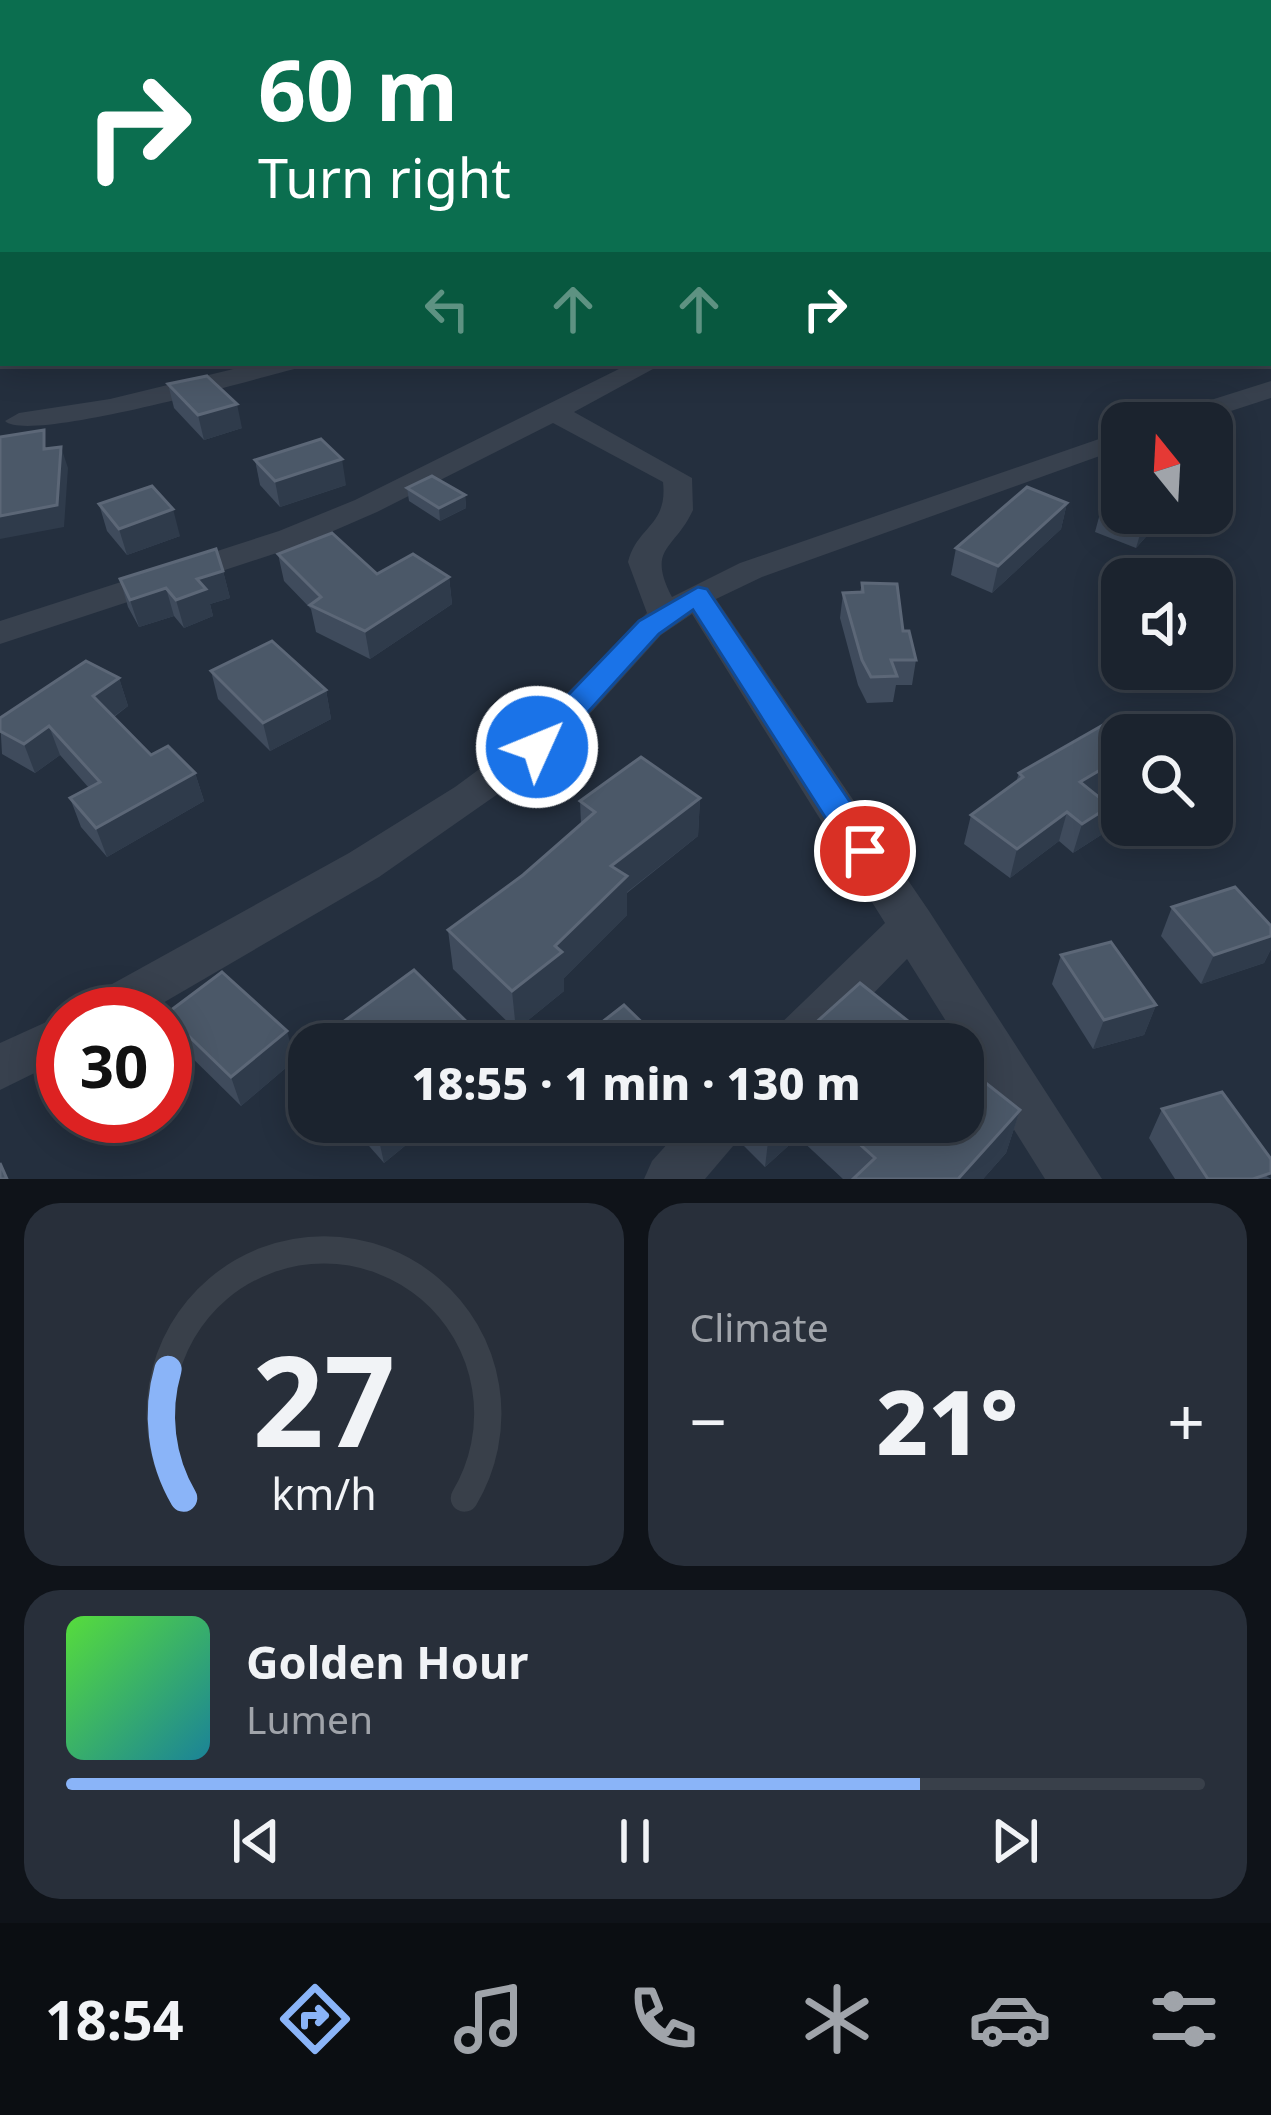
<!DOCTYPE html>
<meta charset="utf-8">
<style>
:root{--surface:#1b232e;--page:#282f3a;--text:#f1f3f6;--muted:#a0a4aa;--line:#39404a;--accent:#8ab4f8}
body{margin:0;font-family:"Noto Sans",sans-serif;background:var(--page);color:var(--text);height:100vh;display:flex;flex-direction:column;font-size:45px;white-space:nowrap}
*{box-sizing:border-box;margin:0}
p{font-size:39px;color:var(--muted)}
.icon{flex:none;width:66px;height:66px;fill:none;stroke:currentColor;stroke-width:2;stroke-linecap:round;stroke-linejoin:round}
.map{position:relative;height:1179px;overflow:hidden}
.drawer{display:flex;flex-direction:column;gap:24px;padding:24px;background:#0f1319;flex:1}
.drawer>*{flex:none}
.hud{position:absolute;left:0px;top:0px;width:1272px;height:366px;box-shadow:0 6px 30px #0003,0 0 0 3px var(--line);background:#0b6e4f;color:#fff;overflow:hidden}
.needle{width:78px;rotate:342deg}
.buttons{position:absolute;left:1101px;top:402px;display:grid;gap:24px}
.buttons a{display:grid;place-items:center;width:132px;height:132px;border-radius:24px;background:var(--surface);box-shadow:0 6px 30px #0003,0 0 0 3px var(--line);font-size:60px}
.speed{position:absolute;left:36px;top:987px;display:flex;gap:24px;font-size:60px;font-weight:700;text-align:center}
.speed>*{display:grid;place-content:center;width:156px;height:156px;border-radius:50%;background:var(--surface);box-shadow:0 6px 30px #0003,0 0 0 3px var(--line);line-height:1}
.speed .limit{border:18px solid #d22;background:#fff;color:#111}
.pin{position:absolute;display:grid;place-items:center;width:102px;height:102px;color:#fff;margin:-51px;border:6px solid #fff;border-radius:50%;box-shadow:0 3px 12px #0007}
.me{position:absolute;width:132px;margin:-66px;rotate:46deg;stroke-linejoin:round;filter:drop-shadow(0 0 9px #0008)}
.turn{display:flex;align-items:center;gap:42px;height:252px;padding:0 60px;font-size:54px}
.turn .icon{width:156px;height:156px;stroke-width:2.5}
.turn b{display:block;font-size:84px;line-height:102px}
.lanes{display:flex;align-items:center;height:114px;padding:0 60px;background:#0003;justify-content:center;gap:60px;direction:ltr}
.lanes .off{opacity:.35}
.big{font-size:90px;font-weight:800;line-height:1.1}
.drawer .tile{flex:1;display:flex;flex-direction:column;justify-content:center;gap:18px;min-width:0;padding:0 42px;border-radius:36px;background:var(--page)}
.drawer .dial{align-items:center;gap:0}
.dial svg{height:312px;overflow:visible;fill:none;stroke:var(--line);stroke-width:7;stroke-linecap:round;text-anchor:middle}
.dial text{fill:var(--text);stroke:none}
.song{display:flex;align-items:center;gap:36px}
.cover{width:144px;height:144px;border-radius:18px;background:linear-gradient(135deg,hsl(110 70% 55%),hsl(190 70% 35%))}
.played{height:12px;border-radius:6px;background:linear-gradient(90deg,var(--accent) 75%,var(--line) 75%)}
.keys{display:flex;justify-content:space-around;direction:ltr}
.heat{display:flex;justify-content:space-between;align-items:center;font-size:66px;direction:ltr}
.drawer .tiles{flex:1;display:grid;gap:24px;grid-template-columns:1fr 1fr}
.tile:last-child{grid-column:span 2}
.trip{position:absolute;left:288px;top:1023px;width:696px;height:120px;border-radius:36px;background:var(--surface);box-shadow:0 6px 30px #0003,0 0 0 3px var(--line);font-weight:800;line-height:120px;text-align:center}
.dock{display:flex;height:192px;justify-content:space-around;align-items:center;background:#0b0e12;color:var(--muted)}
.dock .icon{width:84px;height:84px}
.dock .current{color:var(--accent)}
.dock b{font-size:54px;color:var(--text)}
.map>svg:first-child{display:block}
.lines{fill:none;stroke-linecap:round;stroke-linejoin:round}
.street{fill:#38414e;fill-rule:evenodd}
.wall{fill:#3f4b5c}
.shaded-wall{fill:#2f3b4b}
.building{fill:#4b5868;stroke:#5c6777;stroke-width:3}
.route{fill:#1a73e8;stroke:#114b97;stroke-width:3}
</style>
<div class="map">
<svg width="1271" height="1179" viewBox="0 0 1271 1179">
<rect width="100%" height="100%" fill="#242f3e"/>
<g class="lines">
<!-- street -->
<g class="street">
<polygon points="774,0 793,0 795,3 776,3"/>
<rect x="0" y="49" width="3" height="10"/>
<rect x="1269" y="151" width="2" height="11"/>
<polygon points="1269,216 1271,216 1269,229"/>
<path d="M 258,363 L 302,363 L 298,368 C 255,379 28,444 5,421 L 19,413 L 110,399 Z"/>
<path d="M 631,363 L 664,363 L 574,412 L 692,478 L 693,510 C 675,550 646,547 672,597 L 740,563 L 1122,431 L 1122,448 L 762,577 L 716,599 L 929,911 L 1102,1179 L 1045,1179 L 907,959 L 824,1044 L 768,1044 L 775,1029 L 885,923 L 692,614 L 661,635 L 551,757 L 379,877 L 144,1014 L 78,1014 L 85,999 L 349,853 L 455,787 L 523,737 L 647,613 L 628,562 C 637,526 668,526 663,482 L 553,423 L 377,512 L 301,545 L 0,644 L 0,621 L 279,531 L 355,500 Z"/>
<polygon points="1271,381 1271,398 1194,423 1153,423 1157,417"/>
<polygon points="64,1014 63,1059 0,1090 0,1043"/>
<polygon points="687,1122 747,1122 739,1139 705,1179 644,1179 652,1161"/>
</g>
</g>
<!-- wall -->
<g class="wall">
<polygon points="932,0 1230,0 1229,3 931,3"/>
<polygon points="168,384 242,428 204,440 174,408"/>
<polygon points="255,460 346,485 280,507 260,485"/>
<polygon points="407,488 465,495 466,508 440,521 409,501"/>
<polygon points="1067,503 1061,529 992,593 951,575 956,548"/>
<polygon points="99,504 180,536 127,555 107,531"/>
<polygon points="1102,506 1122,513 1167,513 1136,548 1095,532"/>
<polygon points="278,554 377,574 449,577 452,604 370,659 316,632 311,609 284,581"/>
<polygon points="223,571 230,598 210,604 213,616 184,628 174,616 139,627 128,607 120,579"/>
<polygon points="862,583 903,631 916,660 912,685 896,685 893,702 867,703 858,685 840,618 843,593 860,592"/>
<polygon points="211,671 326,690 331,719 270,751 218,699"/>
<polygon points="119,678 128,706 114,717 151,755 195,773 204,801 107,857 81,827 70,798 89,788 60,755 35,773 2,754 0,718"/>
<polygon points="1019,773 1122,780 1097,795 1101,835 1073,853 1059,841 1010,878 964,844 971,815 1016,782"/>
<polygon points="700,798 698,836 627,893 627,915 564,978 564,991 516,1030 453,969 448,930 523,875 581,824 580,801"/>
<polygon points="1172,907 1271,926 1271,949 1264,963 1201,984 1161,936"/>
<polygon points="1061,955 1156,1005 1144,1035 1093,1049 1052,984"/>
<polygon points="166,1014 295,1060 241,1106 177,1043"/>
<polygon points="1162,1109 1271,1179 1175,1179 1149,1138"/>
<polygon points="1020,1110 1006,1153 983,1179 843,1179 798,1137 765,1167 741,1143 743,1122 963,1122"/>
<polygon points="348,1122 434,1122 384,1163"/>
<polygon points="613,1122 635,1122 623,1132"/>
</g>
<!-- shaded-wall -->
<g class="shaded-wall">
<polygon points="1179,0 1202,0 1202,3 1148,3"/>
<polygon points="237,404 242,428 204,440 198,415"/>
<polygon points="61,447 68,468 64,527 0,539 0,516"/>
<polygon points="342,459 346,485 280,507 275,481"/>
<polygon points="465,495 466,508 440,521 439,508"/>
<polygon points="1067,503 1061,529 992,593 998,566"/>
<polygon points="173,509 180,536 127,555 119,529"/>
<polygon points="1151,513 1167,513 1136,548 1144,521"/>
<polygon points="223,571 230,598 210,604 213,616 184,628 176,600 197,579"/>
<polygon points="449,577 452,604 370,659 365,631"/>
<polygon points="166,588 174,616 139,627 130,600"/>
<polygon points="119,678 128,706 103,724 93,696"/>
<polygon points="326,690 331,719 270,751 263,723"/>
<polygon points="49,726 60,755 35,773 24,744"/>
<polygon points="1122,757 1122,780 1071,811 1080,782"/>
<polygon points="195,773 204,801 107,857 96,828"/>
<polygon points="700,798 698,836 627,892 627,915 564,978 564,991 516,1030 512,991 555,946 611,866"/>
<polygon points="1110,806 1101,835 1073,853 1082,824"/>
<polygon points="1067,812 1059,841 1010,878 1017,849"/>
<polygon points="1271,936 1271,949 1264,963 1201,984 1214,955"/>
<polygon points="1156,1005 1144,1035 1093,1049 1104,1020"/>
<polygon points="287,1031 295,1060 241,1106 231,1077"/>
<polygon points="1020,1110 1006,1153 983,1179 958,1179"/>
<polygon points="375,1122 434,1122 384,1163"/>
<polygon points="623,1122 635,1122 623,1132"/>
<polygon points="773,1122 800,1122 798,1137 765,1167 770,1125"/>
</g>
<!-- building -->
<g class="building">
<polygon points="932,0 1179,0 1148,3 931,3"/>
<polygon points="207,376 237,404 198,415 168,384"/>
<polygon points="44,430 44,449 61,447 57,505 0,516 0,437"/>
<polygon points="321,439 342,459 275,481 255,460"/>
<polygon points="432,476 465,495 439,508 407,488"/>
<polygon points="1122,485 1122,513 1151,513 1144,521 1102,506"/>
<polygon points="152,486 173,509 119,529 99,504"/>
<polygon points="1027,487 1067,503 998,566 956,548"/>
<polygon points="332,533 377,574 413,554 449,577 365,631 310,605 321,597 278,554"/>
<polygon points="216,549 223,571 197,579 206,589 176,600 166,588 130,600 120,579"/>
<polygon points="862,583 897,584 903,631 909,631 916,660 891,660 897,676 871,677 862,660 843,593 863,592"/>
<polygon points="272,641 326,690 263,723 211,671"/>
<polygon points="86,661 119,678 93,696 151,755 168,746 195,773 96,828 70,798 100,782 49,726 24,744 0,731 0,718"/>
<polygon points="1110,721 1130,735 1122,735 1122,757 1080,782 1110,806 1082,824 1067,812 1017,849 971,815 1023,777 1019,773"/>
<polygon points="641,757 700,798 611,866 627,876 555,946 562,952 512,991 448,930 523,875 595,812 580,801"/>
<polygon points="1235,887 1271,926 1271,936 1214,955 1172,907"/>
<polygon points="1111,942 1156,1005 1104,1020 1061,955"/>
<polygon points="414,970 481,1036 471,1044 313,1044"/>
<polygon points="222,972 287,1031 231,1077 166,1014"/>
<polygon points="860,983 937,1044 792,1044"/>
<polygon points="624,1005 664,1044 574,1044"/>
<polygon points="963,1065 1020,1110 958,1179 853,1179 875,1158 835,1122 963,1122"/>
<polygon points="1222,1092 1271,1159 1271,1173 1253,1179 1208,1179 1162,1109"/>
<polygon points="0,1163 7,1179 0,1179"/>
</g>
<!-- route -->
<polygon class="route" points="698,587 707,589 877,842 883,851 877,861 865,864 853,861 693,610 659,634 549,755 526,755 521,747 526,739 639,621"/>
</svg>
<div class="buttons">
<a><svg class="needle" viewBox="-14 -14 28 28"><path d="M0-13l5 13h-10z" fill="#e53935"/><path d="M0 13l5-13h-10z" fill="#a0a4aa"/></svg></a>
<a><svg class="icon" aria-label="sound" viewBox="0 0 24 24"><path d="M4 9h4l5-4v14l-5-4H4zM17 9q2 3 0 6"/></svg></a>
<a><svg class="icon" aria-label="search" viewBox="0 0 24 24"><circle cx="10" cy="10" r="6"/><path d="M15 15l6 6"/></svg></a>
</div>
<div class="speed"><div class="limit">30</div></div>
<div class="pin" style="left:865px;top:851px;background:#d93025"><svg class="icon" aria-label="arrive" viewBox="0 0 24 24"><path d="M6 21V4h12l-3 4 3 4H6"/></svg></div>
<svg class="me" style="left:537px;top:747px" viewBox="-20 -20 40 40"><circle r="17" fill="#1a73e8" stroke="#fff" stroke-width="3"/><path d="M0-11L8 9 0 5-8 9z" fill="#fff"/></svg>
<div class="trip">18:55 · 1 min · 130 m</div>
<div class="hud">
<div class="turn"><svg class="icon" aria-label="right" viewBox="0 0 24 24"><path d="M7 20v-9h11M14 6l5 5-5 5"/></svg><div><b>60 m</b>Turn right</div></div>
<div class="lanes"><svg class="icon off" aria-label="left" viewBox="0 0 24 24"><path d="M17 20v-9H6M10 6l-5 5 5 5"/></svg><svg class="icon off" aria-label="ahead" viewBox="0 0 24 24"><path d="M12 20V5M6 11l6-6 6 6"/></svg><svg class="icon off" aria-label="ahead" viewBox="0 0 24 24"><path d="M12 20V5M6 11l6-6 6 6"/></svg><svg class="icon" aria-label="right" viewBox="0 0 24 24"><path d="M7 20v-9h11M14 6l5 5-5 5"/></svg></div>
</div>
</div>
<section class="drawer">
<div class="tiles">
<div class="tile dial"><svg viewBox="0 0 100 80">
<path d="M14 69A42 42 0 1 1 86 69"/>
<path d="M14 69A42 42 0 0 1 10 36" stroke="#8ab4f8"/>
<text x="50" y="56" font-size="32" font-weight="700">27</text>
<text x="50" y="72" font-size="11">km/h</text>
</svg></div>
<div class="tile"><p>Climate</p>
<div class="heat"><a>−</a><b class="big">21°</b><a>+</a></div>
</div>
<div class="tile">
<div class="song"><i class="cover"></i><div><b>Golden Hour</b><p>Lumen</p></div></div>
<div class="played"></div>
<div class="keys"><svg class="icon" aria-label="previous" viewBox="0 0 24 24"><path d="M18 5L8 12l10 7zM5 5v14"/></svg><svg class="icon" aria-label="pause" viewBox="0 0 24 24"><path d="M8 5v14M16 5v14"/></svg><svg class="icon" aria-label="next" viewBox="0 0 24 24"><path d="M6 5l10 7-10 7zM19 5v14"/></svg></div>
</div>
</div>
</section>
<nav class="dock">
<b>18:54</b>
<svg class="icon current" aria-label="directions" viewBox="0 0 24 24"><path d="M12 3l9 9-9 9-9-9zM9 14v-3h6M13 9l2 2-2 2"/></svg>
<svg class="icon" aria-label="music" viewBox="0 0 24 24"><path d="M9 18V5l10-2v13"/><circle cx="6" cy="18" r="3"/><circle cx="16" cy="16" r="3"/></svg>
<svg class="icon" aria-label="phone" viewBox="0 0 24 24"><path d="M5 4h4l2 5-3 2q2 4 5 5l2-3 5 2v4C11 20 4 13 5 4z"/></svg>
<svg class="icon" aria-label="climate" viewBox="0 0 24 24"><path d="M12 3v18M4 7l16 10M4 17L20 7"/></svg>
<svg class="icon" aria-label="car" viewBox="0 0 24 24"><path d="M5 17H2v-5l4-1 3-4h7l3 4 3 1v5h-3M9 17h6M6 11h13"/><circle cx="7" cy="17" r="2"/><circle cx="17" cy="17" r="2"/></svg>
<svg class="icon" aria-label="filters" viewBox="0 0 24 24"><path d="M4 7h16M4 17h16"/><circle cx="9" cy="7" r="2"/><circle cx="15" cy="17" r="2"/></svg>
</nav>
